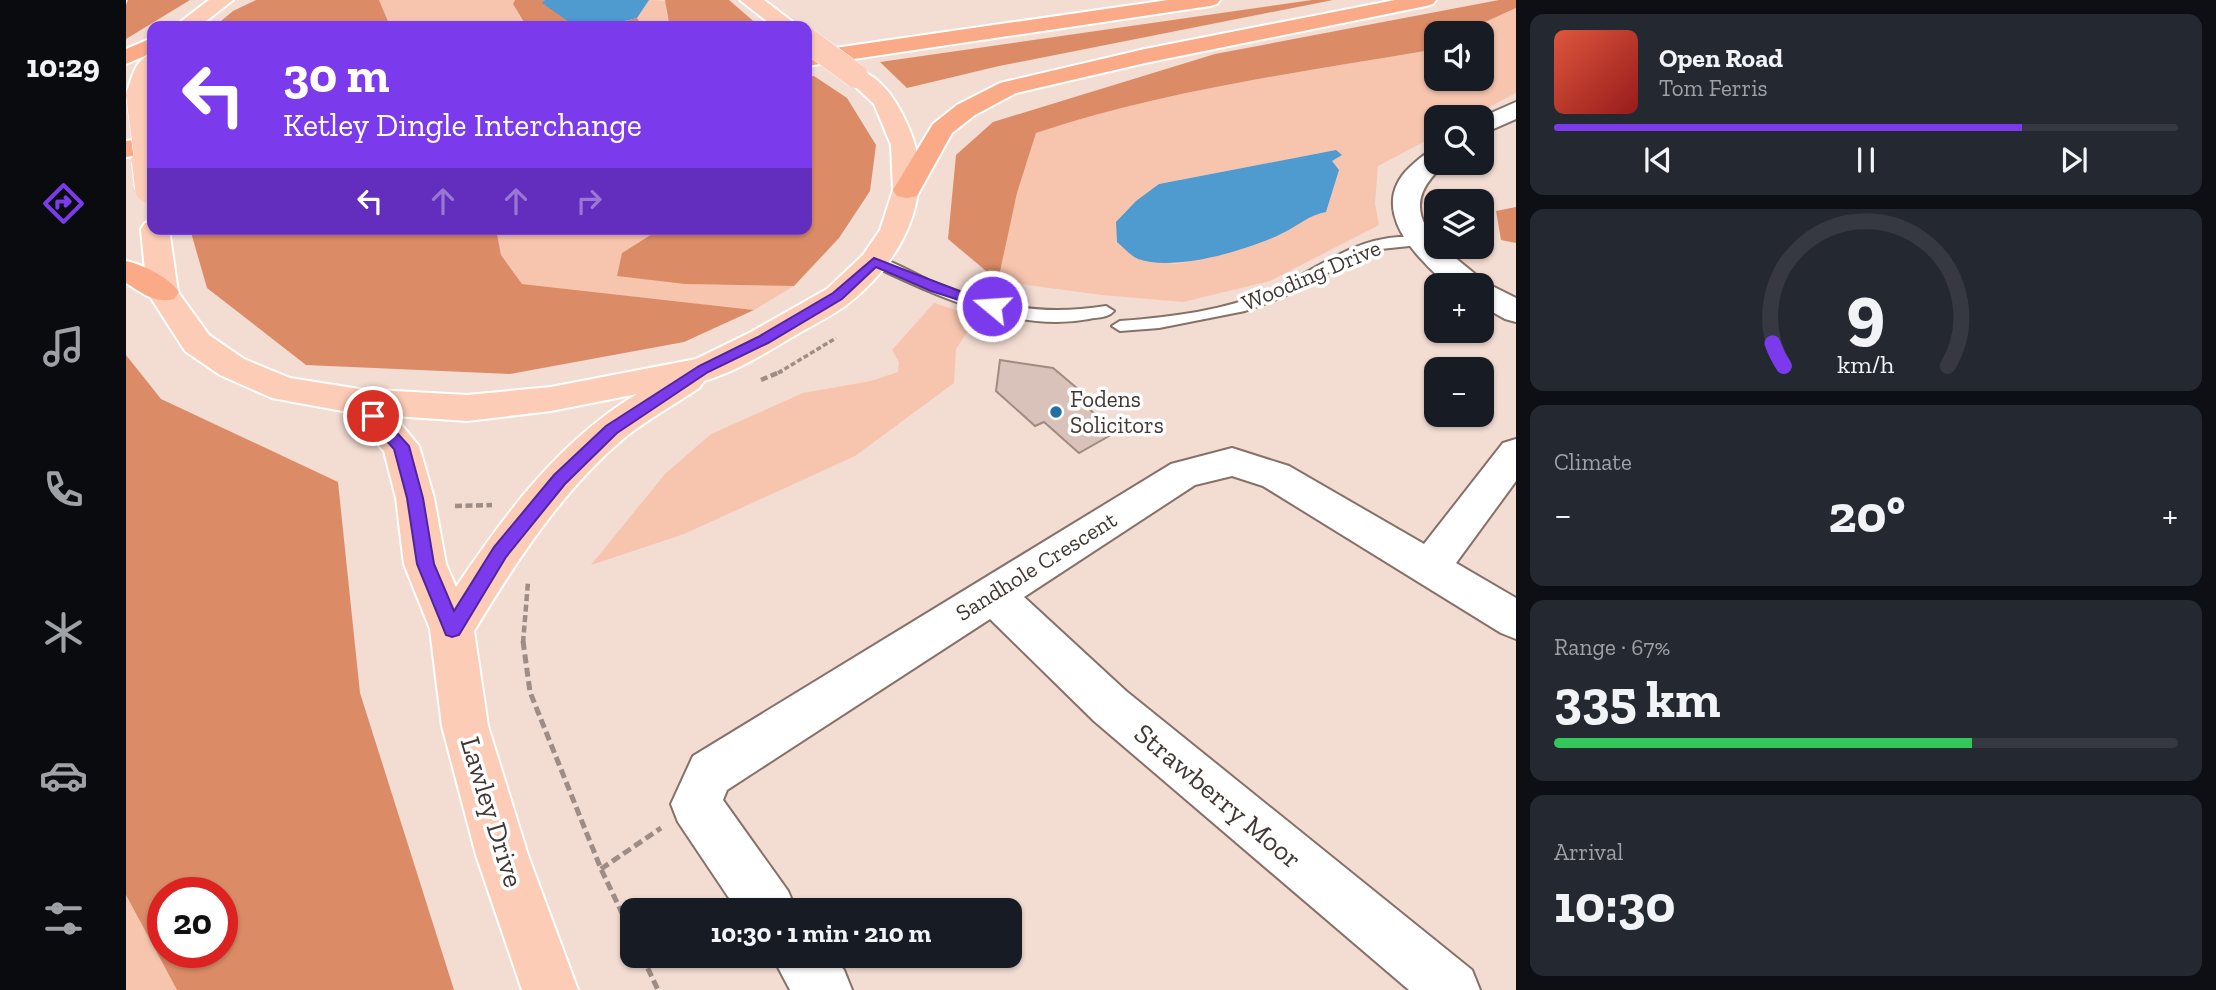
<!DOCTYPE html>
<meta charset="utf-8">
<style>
:root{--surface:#171b24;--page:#242831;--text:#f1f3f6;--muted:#9ea1a6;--line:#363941;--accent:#7c3aed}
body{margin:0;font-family:"Zilla Slab",serif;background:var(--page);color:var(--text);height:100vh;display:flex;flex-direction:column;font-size:26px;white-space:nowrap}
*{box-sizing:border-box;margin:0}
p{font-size:23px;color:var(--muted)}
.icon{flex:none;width:38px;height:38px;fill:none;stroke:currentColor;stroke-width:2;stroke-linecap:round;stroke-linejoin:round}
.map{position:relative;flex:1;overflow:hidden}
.panel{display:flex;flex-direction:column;gap:14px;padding:14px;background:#0d0f14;width:700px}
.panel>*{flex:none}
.hud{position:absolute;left:21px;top:21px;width:665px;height:214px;border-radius:14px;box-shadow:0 2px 5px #0004;background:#7c3aed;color:#fff;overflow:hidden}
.fabs{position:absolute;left:1298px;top:21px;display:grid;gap:14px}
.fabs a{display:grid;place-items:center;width:70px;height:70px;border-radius:14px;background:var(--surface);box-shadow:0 2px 5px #0004;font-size:35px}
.speed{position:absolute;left:21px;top:877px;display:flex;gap:14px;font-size:35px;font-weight:700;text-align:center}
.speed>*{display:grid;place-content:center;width:91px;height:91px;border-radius:50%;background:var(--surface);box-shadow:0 2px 5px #0004;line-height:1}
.speed .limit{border:10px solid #d22;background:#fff;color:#111}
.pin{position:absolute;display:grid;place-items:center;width:60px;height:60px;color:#fff;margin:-30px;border:4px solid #fff;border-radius:50%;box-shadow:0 2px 7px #0007}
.me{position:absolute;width:77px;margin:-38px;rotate:288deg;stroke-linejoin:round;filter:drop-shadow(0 0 5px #0008)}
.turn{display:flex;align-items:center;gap:24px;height:147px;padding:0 21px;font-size:32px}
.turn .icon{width:91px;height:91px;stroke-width:2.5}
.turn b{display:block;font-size:49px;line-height:60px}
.lanes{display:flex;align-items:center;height:66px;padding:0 21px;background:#0003;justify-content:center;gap:35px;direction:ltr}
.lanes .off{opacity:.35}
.big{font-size:52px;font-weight:700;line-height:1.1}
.panel .widget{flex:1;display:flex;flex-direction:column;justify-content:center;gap:10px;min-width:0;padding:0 24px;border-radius:14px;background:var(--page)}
.panel .dial{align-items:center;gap:0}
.dial svg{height:182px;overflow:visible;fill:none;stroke:var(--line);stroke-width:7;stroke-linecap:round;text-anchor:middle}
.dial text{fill:var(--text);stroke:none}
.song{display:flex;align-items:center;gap:21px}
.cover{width:84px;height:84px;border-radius:10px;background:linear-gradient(135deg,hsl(10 70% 55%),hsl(0 70% 35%))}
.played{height:7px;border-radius:4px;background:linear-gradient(90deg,var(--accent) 75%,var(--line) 75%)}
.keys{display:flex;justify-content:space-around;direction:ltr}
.heat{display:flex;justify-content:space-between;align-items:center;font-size:38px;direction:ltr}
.charge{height:10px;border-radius:5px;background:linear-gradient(90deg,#34c759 67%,var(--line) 0)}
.trip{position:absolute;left:494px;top:898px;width:402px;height:70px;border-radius:14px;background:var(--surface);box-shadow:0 2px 5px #0004;font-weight:700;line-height:70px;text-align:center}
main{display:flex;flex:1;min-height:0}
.menu{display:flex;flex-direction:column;width:126px;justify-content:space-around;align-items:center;background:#090b0e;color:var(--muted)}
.menu .icon{width:49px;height:49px}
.menu .selected{color:var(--accent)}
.menu b{font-size:32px;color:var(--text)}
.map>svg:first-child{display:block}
.green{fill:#f7c5ae;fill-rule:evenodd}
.forest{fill:#db8c67;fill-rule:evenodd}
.water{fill:#4f9acf}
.building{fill:#d9c2b9;stroke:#a08b82;stroke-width:2}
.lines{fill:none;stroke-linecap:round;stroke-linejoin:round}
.lane-casing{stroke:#857168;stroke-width:4}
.street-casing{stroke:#857168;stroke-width:4}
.primary-casing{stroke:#fff;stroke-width:4}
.highway-casing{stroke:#fff;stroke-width:4}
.path-far2{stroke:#9d8d86;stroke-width:3.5;stroke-dasharray:5 2.5;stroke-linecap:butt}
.path-far1{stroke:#9d8d86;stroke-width:4.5;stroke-dasharray:7 3.5;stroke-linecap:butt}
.path{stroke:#9d8d86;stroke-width:5;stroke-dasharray:9 4.5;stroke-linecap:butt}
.lane{fill:#fff;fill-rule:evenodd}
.street{fill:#fff;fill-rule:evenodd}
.primary{fill:#fcccb6;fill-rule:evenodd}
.highway{fill:#faaa86;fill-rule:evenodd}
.primary-bridge-far1-casing{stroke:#fff;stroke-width:25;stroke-linecap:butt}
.primary-bridge-casing{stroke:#fff;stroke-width:32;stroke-linecap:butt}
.primary-bridge-far1{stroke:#fcccb6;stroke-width:24}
.primary-bridge{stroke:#fcccb6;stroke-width:30}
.route{fill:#7c3aed;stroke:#51269a;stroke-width:2}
.poi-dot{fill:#226fa2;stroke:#fff;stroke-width:2.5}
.labels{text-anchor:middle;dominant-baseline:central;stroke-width:7;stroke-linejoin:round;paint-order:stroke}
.street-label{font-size:23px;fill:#413834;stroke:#fff}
.poi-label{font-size:23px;fill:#413834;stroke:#fff;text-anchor:start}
.near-street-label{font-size:28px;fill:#413834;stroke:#fff}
</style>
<main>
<nav class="menu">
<b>10:29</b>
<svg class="icon selected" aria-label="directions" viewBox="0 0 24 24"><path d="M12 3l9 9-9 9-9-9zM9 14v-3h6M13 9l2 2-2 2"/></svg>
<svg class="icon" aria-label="music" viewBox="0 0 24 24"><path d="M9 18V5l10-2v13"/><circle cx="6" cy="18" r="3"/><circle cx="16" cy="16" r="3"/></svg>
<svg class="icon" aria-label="phone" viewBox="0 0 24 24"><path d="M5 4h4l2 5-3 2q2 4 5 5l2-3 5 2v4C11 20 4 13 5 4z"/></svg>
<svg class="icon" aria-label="climate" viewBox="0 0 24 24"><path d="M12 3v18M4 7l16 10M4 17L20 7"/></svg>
<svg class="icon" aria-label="car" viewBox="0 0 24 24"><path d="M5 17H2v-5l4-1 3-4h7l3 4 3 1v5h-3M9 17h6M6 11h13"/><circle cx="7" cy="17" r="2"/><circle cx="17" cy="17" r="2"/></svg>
<svg class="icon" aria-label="filters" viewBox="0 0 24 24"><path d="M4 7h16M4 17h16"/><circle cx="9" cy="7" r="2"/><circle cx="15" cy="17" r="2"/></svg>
</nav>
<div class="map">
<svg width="1390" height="990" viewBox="0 0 1390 990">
<rect width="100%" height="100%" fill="#f3dcd2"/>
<!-- green -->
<g class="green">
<polygon points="253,0 389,0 387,4 398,22 409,26 264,26"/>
<path d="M 523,0 L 540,1 C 540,11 540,20 548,26 L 516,26 L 511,18 Z"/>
<path d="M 1390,8 L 1390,93 L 1344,117 L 1311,117 L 1311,135 L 1252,166 L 1249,203 L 1253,225 L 1144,281 L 1057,302 L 976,295 L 872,281 L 891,193 L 910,133 C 1036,91 1169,73 1299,51 L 1311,45 L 1311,79 L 1356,79 L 1356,33 L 1335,33 ZM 1210,150 L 1205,162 L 1213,170 L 1200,212 L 1185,215 L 1156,234 L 1090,256 L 1049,264 L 1010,258 L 1033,184 Z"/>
<polygon points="370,229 534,229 496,253 559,284 668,286 628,310 396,284 375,255"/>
<polygon points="808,303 851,317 830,349 828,383 729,456 558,534 465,565 539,474 585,434 677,393 745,381 772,372 773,362 766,350"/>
<polygon points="0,895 51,990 0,990"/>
</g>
<!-- forest -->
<g class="forest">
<polygon points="2,0 64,0 0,39 0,5"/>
<polygon points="130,0 253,0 264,26 89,26 107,11"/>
<polygon points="389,0 419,0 417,3 478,26 511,18 516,26 409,26 398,22 387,4"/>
<polygon points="539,0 603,0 633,26 548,26 543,23"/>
<polygon points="1186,0 1207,0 873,66 781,88 754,62"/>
<path d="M 1373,0 L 1390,0 L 1390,8 L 1335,33 L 1311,33 L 1311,45 L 1299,51 C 1169,73 1036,91 910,133 L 891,193 L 872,281 L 822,239 L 830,155 L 867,122 L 1089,54 Z"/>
<polygon points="688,76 721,98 750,145 744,191 713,238 668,286 559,284 491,276 496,253 534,229 681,229 681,77"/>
<polygon points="1390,207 1390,243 1375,240 1370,211"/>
<polygon points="64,229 370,229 375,255 396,284 628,310 558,342 384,374 180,365 81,288"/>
<path d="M 0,355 L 35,399 L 212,482 L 234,693 L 328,990 L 51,990 L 0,895 ZM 96,892 L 96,952 L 37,952 L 37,892 Z"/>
</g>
<!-- water -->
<g class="water">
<polygon points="419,0 523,0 511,18 478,26 446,24 416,3"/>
<path d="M 1210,150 L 1216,155 L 1206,161 L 1213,170 L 1200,212 C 1183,215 1173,225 1157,233 C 1123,250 1049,272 1012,259 C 1005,256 997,247 991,242 L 990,222 L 1010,201 L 1033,184 Z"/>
</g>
<!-- building -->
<polygon class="building" points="874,360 927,368 964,399 956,403 990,432 953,453 918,422 909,426 870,391"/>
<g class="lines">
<!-- lane casing -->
<g class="lane-casing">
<g id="lane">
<path d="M 1273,237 L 1293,237 L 1300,241 L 1293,245 L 1245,250 L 1156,297 L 1119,311 L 1033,328 L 994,331 L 986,326 L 994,321 C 1045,317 1098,311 1146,290 C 1189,271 1224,240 1273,237 Z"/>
<path d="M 748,256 C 767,261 785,272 802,280 C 866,305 911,317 980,306 L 988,311 C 982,318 972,317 963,319 C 888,333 809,295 743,264 L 741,261 Z"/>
</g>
</g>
<!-- street casing -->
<g class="street-casing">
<g id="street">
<polygon points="1390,102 1390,119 1356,134 1356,117"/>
<path d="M 1311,149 L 1311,163 L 1320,163 C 1300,181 1285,200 1300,227 C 1304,235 1310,238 1311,247 L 1316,247 L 1360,283 L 1390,298 L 1390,322 L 1379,319 L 1356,306 L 1356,285 C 1347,285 1332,288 1324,284 C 1314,279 1303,268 1296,260 C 1270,233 1252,197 1284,167 C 1293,159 1300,152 1311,149 Z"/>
<polygon points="1390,439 1390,481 1330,563 1390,598 1390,639 1375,633 1137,486 1106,476 1069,485 898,597 1000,691 1346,970 1354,990 1283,990 968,721 864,619 601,790 597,800 662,891 670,910 611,910 552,822 545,804 567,756 1045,464 1106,448 1163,466 1298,544 1377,443"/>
<polygon points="646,956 707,956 718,970 726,990 664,990"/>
</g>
</g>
<!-- primary casing -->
<g class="primary-casing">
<g id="primary">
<polygon points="83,0 107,0 74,26 49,26"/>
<polygon points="614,0 638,0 672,26 647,26"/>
<path d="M 26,54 L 24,95 L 20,100 L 12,102 L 4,100 L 0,95 C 6,79 8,59 26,54 Z"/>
<path d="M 730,69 C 756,76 772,103 782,126 C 812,192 777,260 723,303 C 707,316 686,325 668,336 C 640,353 609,372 578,381 L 573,388 C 548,405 520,420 497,439 C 434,493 390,562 348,631 L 362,726 L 402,855 L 452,990 L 396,990 L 350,855 L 316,726 L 304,629 L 278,564 L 270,498 L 258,451 L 222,412 L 146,398 L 94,375 L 59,351 L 21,292 L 15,229 L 19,223 L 26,221 L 26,229 L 43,229 L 52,292 L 83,335 L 118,359 L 164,378 L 233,389 L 341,395 L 425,387 L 570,359 L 625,332 L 701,289 L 737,255 L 754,230 L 767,190 L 765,145 L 748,104 L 718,76 L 722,71 ZM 511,394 C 433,441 380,513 330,587 L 320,564 L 308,498 L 293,446 L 268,416 L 341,421 L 425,411 Z"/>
</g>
</g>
<!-- highway casing -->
<g class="highway-casing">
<g id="highway">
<polygon points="1042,0 1094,0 1091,4 1084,6 681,66 681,52"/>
<polygon points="1269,0 1310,0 1307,4 1300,6 1019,63 890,93 849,115 826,133 791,196 781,198 771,196 767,190 807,124 831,105 874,83 1019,49"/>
<polygon points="26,38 26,53 0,64 0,49"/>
<polygon points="26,137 26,153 0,157 0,141"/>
<path d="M 0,261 C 17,265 43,277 53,292 L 48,299 C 29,304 16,293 0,283 Z"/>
</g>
</g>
<!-- path-far2 -->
<polyline class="path-far2" points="652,373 710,338"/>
<!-- path-far1 -->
<g class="path-far1">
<polyline points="635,380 656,371"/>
<polyline points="329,506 366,505"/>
<polyline points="397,643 402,582"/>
</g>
<!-- path -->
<g class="path">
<polyline points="397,641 404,692 475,869 506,934"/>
<polyline points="475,869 535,828"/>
<polyline points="516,956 532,990"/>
</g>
<!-- lane -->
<use href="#lane" class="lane"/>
<!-- street -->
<use href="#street" class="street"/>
<!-- primary -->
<use href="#primary" class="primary"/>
<!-- highway -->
<use href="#highway" class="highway"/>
<!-- primary-bridge-far1 casing -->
<g class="primary-bridge-far1-casing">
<g id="primary-bridge-far1">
<polyline points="681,40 730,76"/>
<polyline points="12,95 21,163"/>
</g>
</g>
<!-- primary-bridge casing -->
<g class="primary-bridge-casing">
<polyline id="primary-bridge" points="21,161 24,188"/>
</g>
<!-- primary-bridge-far1 -->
<use href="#primary-bridge-far1" class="primary-bridge-far1"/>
<!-- primary-bridge -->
<use href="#primary-bridge" class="primary-bridge"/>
</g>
<!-- route -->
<polygon class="route" points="748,258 872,306 866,311 861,309 805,291 750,267 716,299 642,343 582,372 491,433 439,484 380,557 333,635 326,637 320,635 291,564 281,498 268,449 242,420 240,416 242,412 252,412 283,446 297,498 308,564 328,611 368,547 428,475 480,426 573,366 632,337 707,293"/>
<!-- markers -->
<circle class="poi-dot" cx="930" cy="412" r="7"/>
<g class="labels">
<!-- street labels -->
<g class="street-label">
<text transform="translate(1185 275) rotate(-23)">Wooding Drive</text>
<text transform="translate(910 566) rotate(-32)">Sandhole Crescent</text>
</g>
<!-- poi labels -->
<g class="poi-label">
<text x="944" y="399">Fodens<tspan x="944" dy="26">Solicitors</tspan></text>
</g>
<!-- near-street labels -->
<g class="near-street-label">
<text transform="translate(1092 796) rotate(40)">Strawberry Moor</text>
<text transform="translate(366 812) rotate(73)">Lawley Drive</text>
</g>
</g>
</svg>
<div class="fabs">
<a><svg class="icon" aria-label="sound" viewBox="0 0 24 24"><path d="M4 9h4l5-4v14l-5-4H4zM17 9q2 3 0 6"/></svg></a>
<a><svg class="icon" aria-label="search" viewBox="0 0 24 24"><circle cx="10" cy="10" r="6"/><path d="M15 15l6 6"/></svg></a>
<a><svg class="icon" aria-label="layers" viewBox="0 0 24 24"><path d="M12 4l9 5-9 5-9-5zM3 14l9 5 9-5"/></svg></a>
<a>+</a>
<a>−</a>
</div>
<div class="speed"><div class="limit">20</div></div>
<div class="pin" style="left:247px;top:416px;background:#d93025"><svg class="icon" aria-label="arrive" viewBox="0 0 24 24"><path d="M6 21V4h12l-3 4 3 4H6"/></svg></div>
<svg class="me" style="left:866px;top:306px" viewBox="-20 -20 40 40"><circle r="17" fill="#7c3aed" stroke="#fff" stroke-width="3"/><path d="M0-11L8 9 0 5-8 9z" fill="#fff"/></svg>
<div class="trip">10:30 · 1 min · 210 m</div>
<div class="hud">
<div class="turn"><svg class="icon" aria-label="left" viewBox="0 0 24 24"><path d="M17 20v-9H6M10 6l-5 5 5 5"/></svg><div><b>30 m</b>Ketley Dingle Interchange</div></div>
<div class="lanes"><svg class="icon" aria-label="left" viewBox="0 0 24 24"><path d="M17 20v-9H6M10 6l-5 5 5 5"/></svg><svg class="icon off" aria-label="ahead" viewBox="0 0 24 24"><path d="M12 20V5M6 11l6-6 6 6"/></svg><svg class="icon off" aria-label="ahead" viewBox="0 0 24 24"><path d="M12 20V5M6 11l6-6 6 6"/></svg><svg class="icon off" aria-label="right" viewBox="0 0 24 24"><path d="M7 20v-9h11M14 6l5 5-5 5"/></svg></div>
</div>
</div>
<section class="panel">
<div class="widget">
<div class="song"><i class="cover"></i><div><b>Open Road</b><p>Tom Ferris</p></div></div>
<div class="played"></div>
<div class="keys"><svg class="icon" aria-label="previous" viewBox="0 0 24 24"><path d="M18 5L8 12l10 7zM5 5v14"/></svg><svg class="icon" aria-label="pause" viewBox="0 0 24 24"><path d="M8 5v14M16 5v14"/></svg><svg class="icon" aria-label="next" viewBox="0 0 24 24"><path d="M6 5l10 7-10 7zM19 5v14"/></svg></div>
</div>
<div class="widget dial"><svg viewBox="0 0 100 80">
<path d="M14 69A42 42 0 1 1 86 69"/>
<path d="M14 69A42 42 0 0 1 9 59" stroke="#7c3aed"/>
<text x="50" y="56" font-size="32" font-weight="700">9</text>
<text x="50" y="72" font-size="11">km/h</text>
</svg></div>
<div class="widget"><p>Climate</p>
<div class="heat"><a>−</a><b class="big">20°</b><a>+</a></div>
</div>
<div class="widget"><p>Range · 67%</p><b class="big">335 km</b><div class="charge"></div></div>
<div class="widget"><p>Arrival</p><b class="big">10:30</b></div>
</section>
</main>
